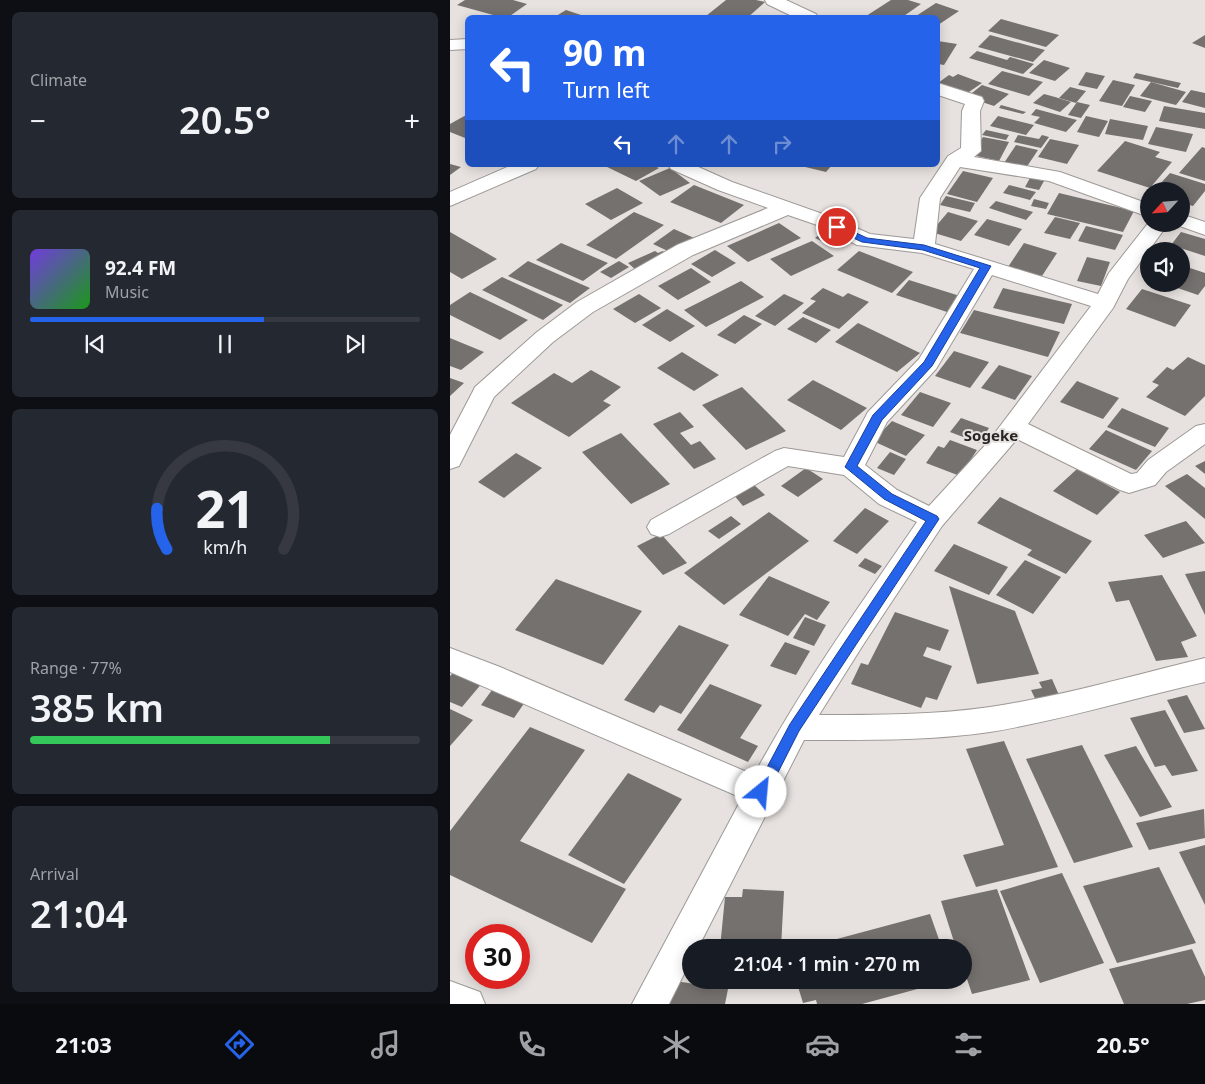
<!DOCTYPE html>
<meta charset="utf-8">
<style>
:root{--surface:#171b24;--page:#242831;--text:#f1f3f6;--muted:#9ea1a6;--line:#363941;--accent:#2563eb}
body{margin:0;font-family:"Noto Sans",sans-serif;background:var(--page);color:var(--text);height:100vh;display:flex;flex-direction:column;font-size:19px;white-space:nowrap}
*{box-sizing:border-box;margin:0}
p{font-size:16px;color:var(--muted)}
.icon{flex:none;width:28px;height:28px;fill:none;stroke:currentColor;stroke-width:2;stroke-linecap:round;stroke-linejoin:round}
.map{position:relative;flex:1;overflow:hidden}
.drawer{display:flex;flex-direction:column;gap:12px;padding:12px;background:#0d0f14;width:450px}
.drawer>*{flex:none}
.top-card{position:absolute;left:15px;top:15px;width:475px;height:152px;border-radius:8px;box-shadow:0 2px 12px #0003;background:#2563eb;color:#fff;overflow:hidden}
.needle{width:32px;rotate:244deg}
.tools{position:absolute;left:690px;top:182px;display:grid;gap:10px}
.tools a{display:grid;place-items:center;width:50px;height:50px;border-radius:50%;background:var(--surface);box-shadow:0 2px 12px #0003;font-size:25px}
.speed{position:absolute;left:15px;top:924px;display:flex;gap:10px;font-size:25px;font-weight:700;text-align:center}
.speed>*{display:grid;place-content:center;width:65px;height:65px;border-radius:50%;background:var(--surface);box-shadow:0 2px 12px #0003;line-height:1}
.speed .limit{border:8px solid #d22;background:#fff;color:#111}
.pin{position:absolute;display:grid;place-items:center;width:42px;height:42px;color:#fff;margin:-21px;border:2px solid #fff;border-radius:50%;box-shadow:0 1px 5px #0007}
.me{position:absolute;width:55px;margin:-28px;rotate:28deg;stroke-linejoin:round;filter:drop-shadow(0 0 4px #0008)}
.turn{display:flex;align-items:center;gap:18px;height:105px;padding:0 15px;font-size:22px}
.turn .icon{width:65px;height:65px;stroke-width:2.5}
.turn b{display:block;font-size:35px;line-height:42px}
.lanes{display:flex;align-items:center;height:48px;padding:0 15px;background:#0003;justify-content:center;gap:25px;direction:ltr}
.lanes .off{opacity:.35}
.big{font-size:38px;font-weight:600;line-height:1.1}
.drawer .card{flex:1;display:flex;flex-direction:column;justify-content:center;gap:8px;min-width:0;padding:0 18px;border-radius:8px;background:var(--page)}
.drawer .dial{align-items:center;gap:0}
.dial svg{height:130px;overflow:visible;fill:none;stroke:var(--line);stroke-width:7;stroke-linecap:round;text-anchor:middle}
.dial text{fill:var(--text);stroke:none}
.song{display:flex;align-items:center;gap:15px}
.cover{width:60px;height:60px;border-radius:8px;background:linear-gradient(135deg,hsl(260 70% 55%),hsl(120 70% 35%))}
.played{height:5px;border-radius:2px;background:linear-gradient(90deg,var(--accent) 60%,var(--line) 60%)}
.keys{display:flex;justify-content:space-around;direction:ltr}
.heat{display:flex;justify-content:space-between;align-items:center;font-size:28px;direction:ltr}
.charge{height:8px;border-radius:4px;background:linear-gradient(90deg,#34c759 77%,var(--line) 0)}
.trip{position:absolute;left:232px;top:939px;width:290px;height:50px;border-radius:25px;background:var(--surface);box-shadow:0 2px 12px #0003;font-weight:600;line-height:50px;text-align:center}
.tabs{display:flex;height:80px;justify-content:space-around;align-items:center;background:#090b0e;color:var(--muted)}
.tabs .icon{width:35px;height:35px}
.tabs .active{color:var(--accent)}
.tabs b{font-size:22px;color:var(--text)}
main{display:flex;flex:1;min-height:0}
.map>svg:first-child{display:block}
.building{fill:#75716e}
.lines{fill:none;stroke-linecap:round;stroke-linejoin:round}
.minor-casing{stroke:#9d9996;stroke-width:2}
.minor{fill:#fff;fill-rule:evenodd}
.route{fill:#2563eb;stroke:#184099}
.labels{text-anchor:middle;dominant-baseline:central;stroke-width:4;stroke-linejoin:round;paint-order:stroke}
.quarter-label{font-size:15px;font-weight:bold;fill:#262523;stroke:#e7e2df}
</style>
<main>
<section class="drawer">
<div class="card"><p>Climate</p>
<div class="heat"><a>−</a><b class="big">20.5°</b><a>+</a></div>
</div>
<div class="card">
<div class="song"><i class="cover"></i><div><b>92.4 FM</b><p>Music</p></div></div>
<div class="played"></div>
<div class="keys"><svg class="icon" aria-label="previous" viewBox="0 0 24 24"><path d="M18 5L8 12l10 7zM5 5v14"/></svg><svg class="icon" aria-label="pause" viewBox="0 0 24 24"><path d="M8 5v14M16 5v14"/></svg><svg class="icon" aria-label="next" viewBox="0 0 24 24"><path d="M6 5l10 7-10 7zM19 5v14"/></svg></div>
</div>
<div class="card dial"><svg viewBox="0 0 100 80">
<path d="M14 69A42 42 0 1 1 86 69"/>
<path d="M14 69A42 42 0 0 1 8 44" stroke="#2563eb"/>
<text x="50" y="56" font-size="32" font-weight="700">21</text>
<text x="50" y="72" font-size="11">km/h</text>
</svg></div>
<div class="card"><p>Range · 77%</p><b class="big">385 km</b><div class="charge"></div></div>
<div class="card"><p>Arrival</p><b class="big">21:04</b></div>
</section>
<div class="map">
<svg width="755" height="1004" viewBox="0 0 755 1004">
<rect width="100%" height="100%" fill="#e7e2df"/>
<!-- building -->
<g class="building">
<polygon points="15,0 63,0 77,4 57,18 54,18 7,5"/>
<polygon points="276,0 306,0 315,2 297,18 264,18 256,16"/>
<polygon points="441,0 458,0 471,4 451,18 413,18"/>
<polygon points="486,3 509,11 488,25 488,18 463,18"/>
<polygon points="116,10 137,17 137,18 103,18"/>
<polygon points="551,19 609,35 596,47 538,31"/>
<polygon points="540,35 595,50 583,62 528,47"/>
<polygon points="755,35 755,48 742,43"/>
<polygon points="488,41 507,44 494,65 488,64"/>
<polygon points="527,51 557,60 560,57 584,64 573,74 519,58"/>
<polygon points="594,60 620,68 605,81 579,73"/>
<polygon points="552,71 593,82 579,96 538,84"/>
<polygon points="636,72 655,76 647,89 628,85"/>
<polygon points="686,73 731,83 728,88 683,78"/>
<polygon points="508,74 532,83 516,94 488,83 499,75 503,77"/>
<polygon points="663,80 685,85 672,106 649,101"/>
<polygon points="701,82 736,92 726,105 690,96"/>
<polygon points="532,85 559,94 544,106 517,97"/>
<polygon points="620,87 636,91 626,103 609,98"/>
<polygon points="741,90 755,93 755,108 732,102"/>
<polygon points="594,94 605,97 621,102 610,112 583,103"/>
<polygon points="680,96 702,101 695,112 673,107"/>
<polygon points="627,102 640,105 631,118 618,115"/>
<polygon points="551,105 576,112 573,114 549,108"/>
<polygon points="714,106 755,113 755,129 709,121"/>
<polygon points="586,109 627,120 616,132 584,123 590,117 581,115"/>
<polygon points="18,114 18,136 15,138 0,132 0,124"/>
<polygon points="548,116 584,125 576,135 540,126"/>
<polygon points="636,116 658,121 649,137 627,132"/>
<polygon points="660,119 698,126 693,140 655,134"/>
<polygon points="706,127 743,134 736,152 698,144"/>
<polygon points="536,130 559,135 556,140 532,135"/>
<polygon points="568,135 589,139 592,135 599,137 591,148 564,142"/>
<polygon points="533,137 559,142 549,161 522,155"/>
<polygon points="600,139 629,145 617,164 588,157"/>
<polygon points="675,141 710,152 705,157 722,162 700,188 647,171"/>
<polygon points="566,145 588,150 576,168 554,163"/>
<polygon points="752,147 755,148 755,181 729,173"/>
<polygon points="0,164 11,167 0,175"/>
<polygon points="153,165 202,165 209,168 186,181"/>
<polygon points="347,165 382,165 376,172"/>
<polygon points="220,168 240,183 210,196 189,181"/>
<polygon points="513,171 543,178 527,202 497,194"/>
<polygon points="720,173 755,184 755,191 743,206 731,203 731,191 717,191 721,186 711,183"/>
<polygon points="580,178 594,181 589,190 575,187"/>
<polygon points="244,185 294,205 271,223 220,202"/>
<polygon points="559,185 586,192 580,200 553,193"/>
<polygon points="167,188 193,203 161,220 135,204"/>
<polygon points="609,193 684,211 673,232 597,214"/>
<polygon points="496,196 525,203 520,212 490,205"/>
<polygon points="584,199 599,203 596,209 581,206"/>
<polygon points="546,201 583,212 576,220 539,208"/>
<polygon points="184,212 214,225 166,259 136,245"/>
<polygon points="498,212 528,221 511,241 481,232"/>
<polygon points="605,217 630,223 620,239 594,233"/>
<polygon points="537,219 572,229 559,246 524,235"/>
<polygon points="329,223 351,238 298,262 277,246"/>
<polygon points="636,226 673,235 665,250 628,241"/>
<polygon points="224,229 244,238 222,253 203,244"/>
<polygon points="376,230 389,236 378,244 365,238"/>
<polygon points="0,232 47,259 12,279 0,272"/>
<polygon points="731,232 755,239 755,256 721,245"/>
<polygon points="362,241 384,256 341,276 320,259"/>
<polygon points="111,243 158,263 133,281 86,260"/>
<polygon points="574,243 607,253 592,276 558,267"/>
<polygon points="265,250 286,263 262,277 241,264"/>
<polygon points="205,251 208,253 213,251 219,257 187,271 178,263"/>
<polygon points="409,251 463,272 442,293 387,270"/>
<polygon points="637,257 660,262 651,286 627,281"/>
<polygon points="78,261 140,288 120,303 58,276"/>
<polygon points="169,261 179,267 161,278 150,272"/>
<polygon points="731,265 755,273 755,286 748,295 716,284 731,284"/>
<polygon points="241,268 261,282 228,300 208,286"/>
<polygon points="52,277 113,305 93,320 32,290"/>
<polygon points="459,280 510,296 497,312 446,295"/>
<polygon points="291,281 314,297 256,327 234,310"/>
<polygon points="373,288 393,297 398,293 419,302 389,329 352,313 366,301 360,299"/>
<polygon points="553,288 622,304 614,324 543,308"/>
<polygon points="692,289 741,305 725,327 676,309"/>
<polygon points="20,292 78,320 50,340 0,315 0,305"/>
<polygon points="189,294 211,308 185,323 163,309"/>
<polygon points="334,294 354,303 325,326 305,316"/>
<polygon points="217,309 245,326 220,342 192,325"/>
<polygon points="524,310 610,332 598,357 510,333"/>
<polygon points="294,315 312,324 285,344 267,335"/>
<polygon points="353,317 381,330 366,343 337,329"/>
<polygon points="408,323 470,353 447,372 385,342"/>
<polygon points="0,338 34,352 11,370 0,366"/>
<polygon points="504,351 539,362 520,388 485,376"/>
<polygon points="232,352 269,375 244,391 207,368"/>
<polygon points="738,357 755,365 755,396 735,416 696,397 709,385 702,382 717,367 723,370"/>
<polygon points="549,365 582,376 565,400 531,388"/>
<polygon points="141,370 171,387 153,401 161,405 119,437 61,403 104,373 122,383"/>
<polygon points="0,378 14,383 0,396"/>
<polygon points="363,380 417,408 391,430 337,400"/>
<polygon points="627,381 669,398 653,419 610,402"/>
<polygon points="292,387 336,431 296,450 252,405"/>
<polygon points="470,392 501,403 483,427 451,415"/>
<polygon points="672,408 719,428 705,447 657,427"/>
<polygon points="230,412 244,427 230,433 241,445 250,441 266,459 244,469 203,424"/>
<polygon points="511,418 539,428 529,443 500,432"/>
<polygon points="442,421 475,435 456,456 423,441"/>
<polygon points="656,430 702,451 686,470 639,449"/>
<polygon points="171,433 220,484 181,504 132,452"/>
<polygon points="500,440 527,450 510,476 476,463 488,446 494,448"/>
<polygon points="440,452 456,459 444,475 427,468"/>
<polygon points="66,453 92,468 54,498 28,482"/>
<polygon points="755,461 755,474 745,466"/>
<polygon points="356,468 373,479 348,497 331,486"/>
<polygon points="627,469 670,492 647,515 603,491"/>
<polygon points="737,474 755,488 755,519 715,486"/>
<polygon points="303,484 315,495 293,506 283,494"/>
<polygon points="550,497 642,541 616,574 577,555 582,550 527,523"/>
<polygon points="415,508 439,521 407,554 383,541"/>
<polygon points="319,512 359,541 274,605 234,573"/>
<polygon points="281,516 291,524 269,539 258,531"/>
<polygon points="736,521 755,543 713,558 694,535"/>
<polygon points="211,534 237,563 213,575 187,546"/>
<polygon points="504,544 558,567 539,595 484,571"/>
<polygon points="415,558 432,566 425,574 408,566"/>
<polygon points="575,560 611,577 583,614 546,595"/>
<polygon points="755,571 755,615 735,574"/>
<polygon points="712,575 747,636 731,642 738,657 706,661 679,600 666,602 658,582"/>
<polygon points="319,576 380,602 367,620 355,614 338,636 289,615"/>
<polygon points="106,579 192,611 153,665 65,630"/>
<polygon points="499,586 565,611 589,674 527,684"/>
<polygon points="445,612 499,630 490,651 477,647 473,656 502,666 487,700 476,697 471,708 401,684 411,663 418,665"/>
<polygon points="355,617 376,625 364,646 343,638"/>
<polygon points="229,625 279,645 231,714 210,705 204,713 174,700"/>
<polygon points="335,642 360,651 346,675 320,666"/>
<polygon points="6,670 33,682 12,707 0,702 0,676"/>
<polygon points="602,679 612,702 589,707 581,690 592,688 589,682"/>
<polygon points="260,684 312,705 290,738 308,746 298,762 227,730"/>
<polygon points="42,690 75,702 64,718 31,705"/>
<polygon points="737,695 755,729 734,733 717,700"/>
<polygon points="0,709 23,720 0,746"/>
<polygon points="715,710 748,771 722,776 715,765 705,767 680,718"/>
<polygon points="80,727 135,750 70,841 176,889 142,943 0,875 0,831"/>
<polygon points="554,741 608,867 526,887 513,855 554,845 516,749"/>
<polygon points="632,745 683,847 624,863 576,759"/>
<polygon points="686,746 722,807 690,817 654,755"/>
<polygon points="178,773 232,799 174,884 118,855"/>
<polygon points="754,809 755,838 699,850 686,823"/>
<polygon points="755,845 755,905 729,852"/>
<polygon points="709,867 746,943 667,963 633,886"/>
<polygon points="612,873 654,963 590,983 550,891"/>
<polygon points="293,889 334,891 331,948 270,948 275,897 292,897"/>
<polygon points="547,889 580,980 522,994 514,970 514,948 506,948 491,901"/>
<polygon points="480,914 492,948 357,948 357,947"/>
<polygon points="742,949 755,977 755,1000 737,1004 674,1004 659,969"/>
<polygon points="346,980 497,980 497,981 412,1004 367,1004 366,1000 353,1003"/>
<polygon points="225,981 278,989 275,1004 220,1004"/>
</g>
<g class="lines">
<!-- minor casing -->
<g class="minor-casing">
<g id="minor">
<polygon points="315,0 336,0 366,14 368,18 346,18 317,4"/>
<polygon points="18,39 18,49 0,50 0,40"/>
<path d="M 488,83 L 532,97 L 534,101 L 530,111 L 531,151 L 524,157 L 610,172 L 699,204 L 699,217 L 599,181 L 510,167 L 490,198 L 485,244 L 648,294 L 659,273 L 699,222 L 699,224 L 718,224 L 678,279 L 663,308 L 578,424 L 681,474 L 687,473 L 698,460 L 746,426 L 755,424 L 755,444 L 716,472 L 705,485 L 679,493 L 670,490 L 567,439 L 492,526 L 413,645 L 369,715 C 426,715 484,715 540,707 C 613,696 684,675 755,658 L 755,682 C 684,698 613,720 540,732 C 479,741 416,740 354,740 L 248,948 L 241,948 L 241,960 L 219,1004 L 182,1004 L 292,798 L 0,672 L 0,648 L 50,667 L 304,775 C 352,686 410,605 467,522 L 429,504 L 394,475 L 338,466 L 219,534 L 210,537 L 201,534 L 197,527 L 201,520 L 325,451 L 334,448 L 394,457 L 418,412 L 469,359 L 524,269 L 472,253 L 407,245 L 370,226 L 338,215 L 243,255 L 143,312 L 103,342 L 44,397 L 9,466 L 0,469 L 0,435 L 22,393 L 25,387 L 87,332 L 127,302 L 227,245 L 318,208 L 268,190 L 221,169 L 218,165 L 244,165 L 282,182 L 384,218 L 420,234 L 464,239 L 470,198 L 498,156 L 511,148 L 512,111 L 515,104 L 488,95 ZM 542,275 L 641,306 L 538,442 L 479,506 L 447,490 L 415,465 L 437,422 L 486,369 Z"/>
<polygon points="62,165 89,165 86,169 0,206 0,192"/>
<polygon points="731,214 755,222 755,235 724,224 731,224"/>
<polygon points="0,981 30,992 35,1004 0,1004"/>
</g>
</g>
<!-- minor -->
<use href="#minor" class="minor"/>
</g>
<!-- route -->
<polygon class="route" points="387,224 417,238 474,245 541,266 482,366 432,420 407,466 442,494 487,516 489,519 349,731 316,796 311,798 306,796 304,792 340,724 476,521 434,499 395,467 423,415 474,362 530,268 473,250 412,242 384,229 384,225"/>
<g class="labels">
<!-- quarter labels -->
<g class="quarter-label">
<text x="541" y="435">Sogeke</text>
</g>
</g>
</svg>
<div class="tools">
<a><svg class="needle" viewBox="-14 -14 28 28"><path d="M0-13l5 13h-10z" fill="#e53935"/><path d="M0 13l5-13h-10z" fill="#9ea1a6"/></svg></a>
<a><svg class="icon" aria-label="sound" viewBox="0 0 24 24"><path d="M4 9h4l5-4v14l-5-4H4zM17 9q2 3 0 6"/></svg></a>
</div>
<div class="speed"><div class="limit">30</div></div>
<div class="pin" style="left:387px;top:227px;background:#d93025"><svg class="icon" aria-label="arrive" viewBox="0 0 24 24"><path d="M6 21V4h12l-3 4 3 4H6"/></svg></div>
<svg class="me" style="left:311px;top:792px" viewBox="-20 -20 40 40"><circle r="19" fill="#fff"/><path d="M0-13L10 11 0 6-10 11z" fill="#2563eb"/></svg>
<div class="trip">21:04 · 1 min · 270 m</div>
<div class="top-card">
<div class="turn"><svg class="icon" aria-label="left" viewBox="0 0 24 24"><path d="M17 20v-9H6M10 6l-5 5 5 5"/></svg><div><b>90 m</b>Turn left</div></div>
<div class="lanes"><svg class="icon" aria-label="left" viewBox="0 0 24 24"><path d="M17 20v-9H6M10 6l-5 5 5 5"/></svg><svg class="icon off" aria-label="ahead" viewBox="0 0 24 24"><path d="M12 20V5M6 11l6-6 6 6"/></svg><svg class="icon off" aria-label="ahead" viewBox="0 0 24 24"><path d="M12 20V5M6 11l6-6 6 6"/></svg><svg class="icon off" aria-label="right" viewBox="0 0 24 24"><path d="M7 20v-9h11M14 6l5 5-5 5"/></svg></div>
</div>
</div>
</main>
<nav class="tabs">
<b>21:03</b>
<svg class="icon active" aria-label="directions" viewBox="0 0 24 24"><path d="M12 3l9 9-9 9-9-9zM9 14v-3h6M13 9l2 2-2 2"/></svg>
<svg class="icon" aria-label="music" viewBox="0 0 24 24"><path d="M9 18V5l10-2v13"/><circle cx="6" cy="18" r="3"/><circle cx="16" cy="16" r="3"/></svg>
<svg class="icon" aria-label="phone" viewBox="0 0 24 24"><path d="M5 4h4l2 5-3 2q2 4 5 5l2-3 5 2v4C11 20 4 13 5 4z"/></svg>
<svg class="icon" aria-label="climate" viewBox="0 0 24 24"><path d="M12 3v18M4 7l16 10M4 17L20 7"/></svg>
<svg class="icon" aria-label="car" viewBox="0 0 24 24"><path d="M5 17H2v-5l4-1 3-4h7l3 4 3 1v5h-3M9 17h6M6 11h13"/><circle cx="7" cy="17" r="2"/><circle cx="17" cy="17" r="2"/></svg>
<svg class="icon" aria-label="filters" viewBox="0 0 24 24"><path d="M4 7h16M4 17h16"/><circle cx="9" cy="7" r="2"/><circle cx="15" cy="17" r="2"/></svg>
<b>20.5°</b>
</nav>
